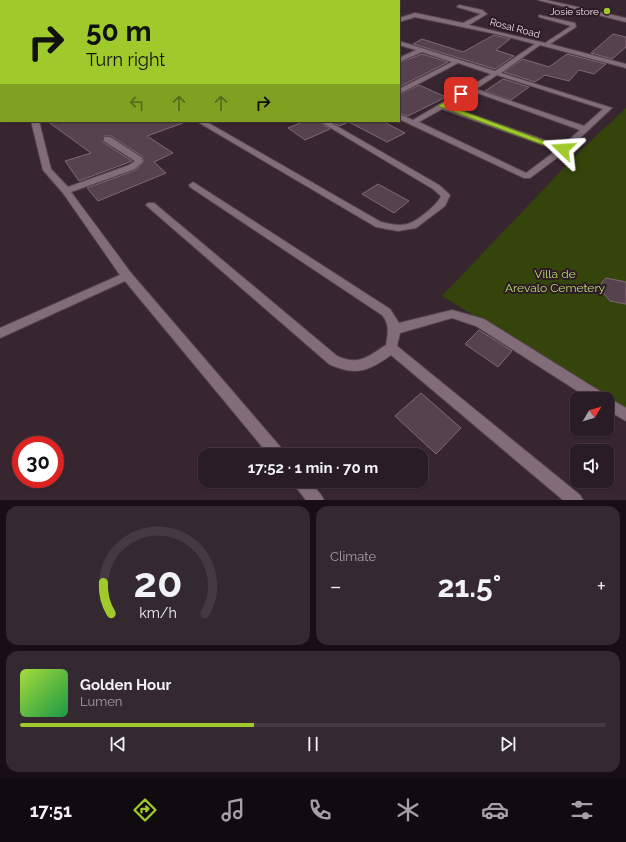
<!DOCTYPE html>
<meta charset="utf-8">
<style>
:root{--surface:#291c24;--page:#352931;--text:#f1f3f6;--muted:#a5a1a6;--line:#453a41;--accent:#a0c92b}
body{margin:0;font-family:Raleway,sans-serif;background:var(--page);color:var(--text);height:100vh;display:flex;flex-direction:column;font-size:15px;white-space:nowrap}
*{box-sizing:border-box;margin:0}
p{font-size:13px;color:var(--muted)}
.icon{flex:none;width:22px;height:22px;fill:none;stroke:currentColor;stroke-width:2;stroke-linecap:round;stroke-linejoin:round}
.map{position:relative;height:500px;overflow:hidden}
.details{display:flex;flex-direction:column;gap:6px;padding:6px;background:#170f14;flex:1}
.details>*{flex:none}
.hud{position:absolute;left:0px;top:0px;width:400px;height:122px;box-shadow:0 1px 3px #0004,0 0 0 1px var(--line);background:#a0c92b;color:#111;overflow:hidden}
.needle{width:26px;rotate:52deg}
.buttons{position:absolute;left:570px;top:392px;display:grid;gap:8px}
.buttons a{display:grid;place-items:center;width:44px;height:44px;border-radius:8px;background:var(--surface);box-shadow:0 1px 3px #0004,0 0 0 1px var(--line);font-size:20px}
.speed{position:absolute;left:12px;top:436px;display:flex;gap:8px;font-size:20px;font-weight:700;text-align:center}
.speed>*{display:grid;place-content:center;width:52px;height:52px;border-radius:50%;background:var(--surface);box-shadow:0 1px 3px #0004,0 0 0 1px var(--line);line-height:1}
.speed .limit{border:6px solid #d22;background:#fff;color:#111}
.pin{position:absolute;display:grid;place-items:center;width:34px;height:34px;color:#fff;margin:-17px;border-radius:8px;box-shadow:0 2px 6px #0006}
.me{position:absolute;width:44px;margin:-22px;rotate:290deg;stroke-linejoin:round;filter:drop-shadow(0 0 3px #0008)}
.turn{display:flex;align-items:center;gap:14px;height:84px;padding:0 20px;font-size:18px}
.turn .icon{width:52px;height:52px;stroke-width:2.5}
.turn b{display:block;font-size:28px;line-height:34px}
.lanes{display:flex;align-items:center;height:38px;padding:0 20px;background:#0003;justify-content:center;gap:20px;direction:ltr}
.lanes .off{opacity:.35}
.big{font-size:30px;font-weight:700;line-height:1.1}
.details .card{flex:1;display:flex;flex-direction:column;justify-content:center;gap:6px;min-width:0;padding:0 14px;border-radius:12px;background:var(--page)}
.details .dial{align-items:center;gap:0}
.dial svg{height:104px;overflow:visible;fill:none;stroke:var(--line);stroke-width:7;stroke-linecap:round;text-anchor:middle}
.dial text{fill:var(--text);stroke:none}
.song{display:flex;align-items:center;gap:12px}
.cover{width:48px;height:48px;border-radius:6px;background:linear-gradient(135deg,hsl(80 70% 55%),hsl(140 70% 35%))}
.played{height:4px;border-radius:2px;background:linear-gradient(90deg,var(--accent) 40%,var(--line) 40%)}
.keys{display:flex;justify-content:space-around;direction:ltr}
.heat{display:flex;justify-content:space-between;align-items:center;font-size:22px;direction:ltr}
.details .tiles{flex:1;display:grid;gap:6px;grid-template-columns:1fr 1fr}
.card:last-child{grid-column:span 2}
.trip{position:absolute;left:198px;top:448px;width:230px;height:40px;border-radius:12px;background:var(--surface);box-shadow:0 1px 3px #0004,0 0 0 1px var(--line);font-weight:700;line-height:40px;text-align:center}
.tab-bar{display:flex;height:64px;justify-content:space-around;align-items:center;background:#100b0e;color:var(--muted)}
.tab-bar .icon{width:28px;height:28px}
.tab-bar .current{color:var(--accent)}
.tab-bar b{font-size:18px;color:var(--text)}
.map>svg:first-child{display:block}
.green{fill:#34440a}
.building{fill:#56424e;stroke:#7f6875}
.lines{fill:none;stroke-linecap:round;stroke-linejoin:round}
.street-casing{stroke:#55454f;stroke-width:2}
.secondary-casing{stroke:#55454f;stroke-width:2}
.street{fill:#826c78;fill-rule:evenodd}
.secondary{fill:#826c78;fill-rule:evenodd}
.route{fill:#a0c92b;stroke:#68831c}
.poi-dot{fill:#a0c92b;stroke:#2d1b26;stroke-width:1.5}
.labels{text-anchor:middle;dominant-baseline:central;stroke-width:4;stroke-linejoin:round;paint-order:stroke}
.far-poi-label{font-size:10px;fill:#f0e3ea;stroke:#2d1b26;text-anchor:end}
.far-street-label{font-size:10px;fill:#f0e3ea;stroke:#2d1b26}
.park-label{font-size:12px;fill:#bade6d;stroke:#2d1b26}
</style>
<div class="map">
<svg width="626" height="500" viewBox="0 0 626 500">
<rect width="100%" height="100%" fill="#372530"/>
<!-- green -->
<polygon class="green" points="626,108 626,409 442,296 580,151"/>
<!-- building -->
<g class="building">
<polygon points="613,34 626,37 626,47 612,59 591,53"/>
<polygon points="494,35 510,39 496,50 514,56 495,69 413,44 422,39 463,52"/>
<polygon points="422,54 448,62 399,87 399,63"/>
<polygon points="567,54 606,64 594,74 579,70 569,81 545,75 535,82 504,72 523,59 549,67"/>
<polygon points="503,79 529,87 511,100 485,91"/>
<polygon points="419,85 446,97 408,116 399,113 399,95"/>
<polygon points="47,121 182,121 183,123 147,136 173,153 154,162 166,173 98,201 87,188 136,170 144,162 142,156 111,136 104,136 103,142 132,161 79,181 65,161 91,153"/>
<polygon points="305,121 318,121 330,129 305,140 288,128"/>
<polygon points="331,121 382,121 405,133 387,142 349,122 339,126"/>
<polygon points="378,184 409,201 394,213 362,194"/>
<polygon points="606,278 626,282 626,304 610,301 598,287"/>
<polygon points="479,330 512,351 498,367 465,344"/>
<polygon points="421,393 461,428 436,454 395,416"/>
</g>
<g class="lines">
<!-- street casing -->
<g class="street-casing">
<g id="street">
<rect x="106" y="0" width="6" height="1"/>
<path d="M 459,5 L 482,10 L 487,14 L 469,25 L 545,43 L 571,26 L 539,17 L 539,15 L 575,23 L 576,27 L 550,44 L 626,64 L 626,68 L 540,45 L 501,73 L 612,108 L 566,151 L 530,178 L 524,178 L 399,119 L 399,114 L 413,120 L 491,74 L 458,63 L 399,94 L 399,89 L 452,62 L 422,52 L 399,62 L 399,58 L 416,50 L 399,45 L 399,41 L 495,71 L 535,44 L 496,34 L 415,17 L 399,22 L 399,18 L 415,13 L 463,23 L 481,14 L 457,7 ZM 497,75 L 603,109 L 584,126 L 476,89 ZM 472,91 L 580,130 L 562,146 L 447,106 ZM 442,109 L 557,150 L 526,173 L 419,122 Z"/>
<polygon points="1,49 1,53 0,54 0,50"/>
<polygon points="31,121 39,121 51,169 68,187 129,165 135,161 104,141 104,137 110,137 141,157 143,162 135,169 71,192 131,273 283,450 285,455 269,455 125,281 0,338 0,328 120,275 63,193 43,170"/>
<path d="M 196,121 L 205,121 L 381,222 C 390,224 402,227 410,223 C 419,220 438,204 441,196 L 433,189 L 319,121 L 328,121 L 439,185 L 450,195 L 445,206 L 416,228 L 398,231 L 376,227 Z"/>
<path d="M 193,182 L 390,309 L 399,323 L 452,310 L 484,319 L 606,395 L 607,397 L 626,408 L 626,421 L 607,410 L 607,399 L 590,399 L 476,326 L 452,318 L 400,333 L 397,346 L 580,495 L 583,500 L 563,500 L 391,355 C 368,372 355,376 329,364 L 148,207 L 146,205 L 148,203 L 154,203 L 337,356 C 358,366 368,357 386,345 C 388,334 390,324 382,315 L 190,187 L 189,185 Z"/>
<polygon points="293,481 310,481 321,495 324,500 306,500 295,486"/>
</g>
</g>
<!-- secondary casing -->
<g class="secondary-casing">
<polygon id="secondary" points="538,0 546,0 626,18 626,22"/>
</g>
<!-- street -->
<use href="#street" class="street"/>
<!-- secondary -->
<use href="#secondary" class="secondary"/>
</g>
<!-- route -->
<polygon class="route" points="459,93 464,94 446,105 566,149 560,151 438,106"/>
<!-- markers -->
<circle class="poi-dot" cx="607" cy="11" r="4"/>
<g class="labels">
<!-- far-poi labels -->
<g class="far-poi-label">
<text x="599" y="11">Josie store</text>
</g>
<!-- far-street labels -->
<g class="far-street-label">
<text transform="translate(515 28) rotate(15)">Rosal Road</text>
</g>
<!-- park labels -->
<g class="park-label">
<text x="555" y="274">Villa de<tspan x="555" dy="14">Arevalo Cemetery</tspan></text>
</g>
</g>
</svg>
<div class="buttons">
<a><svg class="needle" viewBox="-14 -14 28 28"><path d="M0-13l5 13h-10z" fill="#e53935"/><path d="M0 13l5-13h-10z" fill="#a5a1a6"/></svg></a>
<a><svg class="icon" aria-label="sound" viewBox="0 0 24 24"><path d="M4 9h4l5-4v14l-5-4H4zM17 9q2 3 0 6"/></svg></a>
</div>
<div class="speed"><div class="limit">30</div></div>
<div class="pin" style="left:461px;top:94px;background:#d93025"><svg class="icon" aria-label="arrive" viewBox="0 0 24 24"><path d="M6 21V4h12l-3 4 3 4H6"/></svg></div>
<svg class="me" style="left:563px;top:149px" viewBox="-20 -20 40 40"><path d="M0-17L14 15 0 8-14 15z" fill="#a0c92b" stroke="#fff" stroke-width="4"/></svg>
<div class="trip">17:52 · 1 min · 70 m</div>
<div class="hud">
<div class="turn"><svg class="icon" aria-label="right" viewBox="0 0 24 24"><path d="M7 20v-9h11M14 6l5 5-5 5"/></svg><div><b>50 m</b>Turn right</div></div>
<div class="lanes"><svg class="icon off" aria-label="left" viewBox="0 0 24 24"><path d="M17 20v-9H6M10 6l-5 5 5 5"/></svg><svg class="icon off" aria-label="ahead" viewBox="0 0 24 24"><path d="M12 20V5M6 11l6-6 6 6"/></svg><svg class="icon off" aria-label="ahead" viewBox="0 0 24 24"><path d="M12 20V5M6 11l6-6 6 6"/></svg><svg class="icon" aria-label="right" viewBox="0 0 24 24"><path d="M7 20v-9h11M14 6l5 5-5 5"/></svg></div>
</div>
</div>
<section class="details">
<div class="tiles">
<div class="card dial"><svg viewBox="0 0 100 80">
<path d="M14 69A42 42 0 1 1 86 69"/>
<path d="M14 69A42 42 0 0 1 8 45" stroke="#a0c92b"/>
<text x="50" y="56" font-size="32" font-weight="700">20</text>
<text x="50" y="72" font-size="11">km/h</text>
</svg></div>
<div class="card"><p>Climate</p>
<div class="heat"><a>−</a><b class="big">21.5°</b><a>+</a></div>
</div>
<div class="card">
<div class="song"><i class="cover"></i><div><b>Golden Hour</b><p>Lumen</p></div></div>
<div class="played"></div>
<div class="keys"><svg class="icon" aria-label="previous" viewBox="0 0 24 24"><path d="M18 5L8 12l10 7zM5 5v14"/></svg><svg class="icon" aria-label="pause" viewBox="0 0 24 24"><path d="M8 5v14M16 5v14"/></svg><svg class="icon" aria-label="next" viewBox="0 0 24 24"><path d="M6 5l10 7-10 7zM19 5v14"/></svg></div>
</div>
</div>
</section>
<nav class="tab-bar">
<b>17:51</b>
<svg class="icon current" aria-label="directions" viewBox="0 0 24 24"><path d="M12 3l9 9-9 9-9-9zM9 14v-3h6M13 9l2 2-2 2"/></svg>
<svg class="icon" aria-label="music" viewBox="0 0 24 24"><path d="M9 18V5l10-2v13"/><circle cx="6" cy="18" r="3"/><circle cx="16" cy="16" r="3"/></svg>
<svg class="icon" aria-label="phone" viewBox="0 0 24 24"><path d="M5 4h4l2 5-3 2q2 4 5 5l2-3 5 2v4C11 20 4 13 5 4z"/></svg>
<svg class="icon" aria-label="climate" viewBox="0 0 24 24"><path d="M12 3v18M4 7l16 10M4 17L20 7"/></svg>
<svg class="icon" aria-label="car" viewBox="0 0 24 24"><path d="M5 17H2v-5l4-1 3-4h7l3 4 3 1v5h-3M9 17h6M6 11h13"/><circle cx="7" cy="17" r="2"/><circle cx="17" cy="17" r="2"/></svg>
<svg class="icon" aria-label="filters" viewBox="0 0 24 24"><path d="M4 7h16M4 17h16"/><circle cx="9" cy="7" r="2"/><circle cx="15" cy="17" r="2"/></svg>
</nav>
